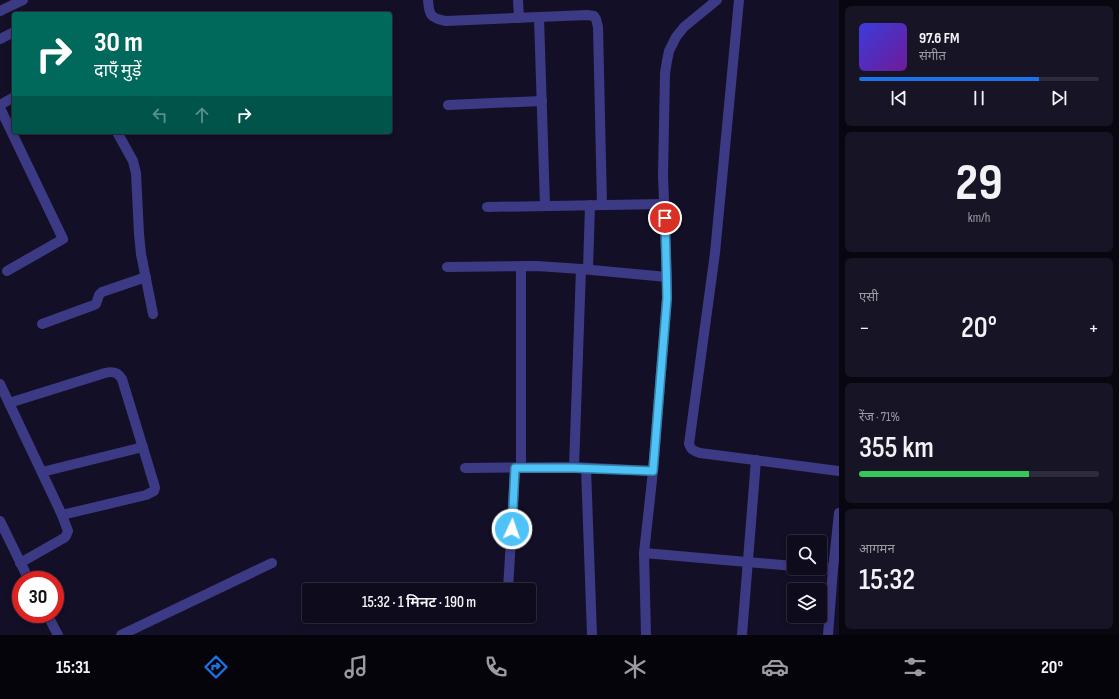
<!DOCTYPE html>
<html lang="hi">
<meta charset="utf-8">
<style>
:root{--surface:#0e0b1c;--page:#171425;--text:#f1f3f6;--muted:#9b9ba3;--line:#2e2b3b;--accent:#1a73e8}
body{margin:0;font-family:"Sofia Sans Condensed","Noto Sans Devanagari",sans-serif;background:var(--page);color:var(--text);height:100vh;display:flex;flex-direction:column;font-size:15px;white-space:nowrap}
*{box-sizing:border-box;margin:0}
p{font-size:13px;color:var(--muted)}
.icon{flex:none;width:22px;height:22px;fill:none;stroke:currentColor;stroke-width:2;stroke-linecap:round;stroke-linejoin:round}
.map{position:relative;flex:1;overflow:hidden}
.details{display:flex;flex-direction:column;gap:6px;padding:6px;background:#08060f;width:280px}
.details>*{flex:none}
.banner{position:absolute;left:12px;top:12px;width:380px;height:122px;border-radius:4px;box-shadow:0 2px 6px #0003,0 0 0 1px var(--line);background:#00695c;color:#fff;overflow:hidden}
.fabs{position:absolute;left:787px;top:535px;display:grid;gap:8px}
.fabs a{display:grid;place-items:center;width:40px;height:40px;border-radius:4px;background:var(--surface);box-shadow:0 2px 6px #0003,0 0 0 1px var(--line);font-size:20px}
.speed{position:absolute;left:12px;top:571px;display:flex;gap:8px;font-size:20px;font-weight:700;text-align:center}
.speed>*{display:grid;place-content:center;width:52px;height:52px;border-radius:50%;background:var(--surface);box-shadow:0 2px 6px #0003,0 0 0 1px var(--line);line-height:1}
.speed .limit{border:6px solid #d22;background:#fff;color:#111}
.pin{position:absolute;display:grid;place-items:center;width:34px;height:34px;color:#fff;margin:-17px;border:2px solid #fff;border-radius:50%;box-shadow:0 1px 4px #0007}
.me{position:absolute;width:44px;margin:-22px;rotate:3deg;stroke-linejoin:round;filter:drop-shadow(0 0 3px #0008)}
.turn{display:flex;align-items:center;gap:14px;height:84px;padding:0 16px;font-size:18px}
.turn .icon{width:52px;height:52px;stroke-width:2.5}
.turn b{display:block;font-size:28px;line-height:34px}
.lanes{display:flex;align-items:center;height:38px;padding:0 16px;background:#0003;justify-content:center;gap:20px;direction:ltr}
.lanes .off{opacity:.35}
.big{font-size:30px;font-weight:600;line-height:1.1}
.details .tile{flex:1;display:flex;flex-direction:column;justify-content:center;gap:6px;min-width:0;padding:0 14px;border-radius:6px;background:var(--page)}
.details .dial{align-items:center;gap:0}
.dial b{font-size:52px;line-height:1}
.song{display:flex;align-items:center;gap:12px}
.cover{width:48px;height:48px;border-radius:6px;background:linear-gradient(135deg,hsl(240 70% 55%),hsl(280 70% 35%))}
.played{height:4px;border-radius:2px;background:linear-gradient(90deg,var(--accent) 75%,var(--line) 75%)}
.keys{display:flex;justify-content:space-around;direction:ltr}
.heat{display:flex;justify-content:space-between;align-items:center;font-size:22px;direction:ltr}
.charge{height:6px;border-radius:3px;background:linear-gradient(90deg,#34c759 71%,var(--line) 0)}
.trip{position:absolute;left:302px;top:583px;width:234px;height:40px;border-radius:4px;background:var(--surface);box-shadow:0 2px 6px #0003,0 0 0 1px var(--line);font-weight:600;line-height:40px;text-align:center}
.tab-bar{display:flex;height:64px;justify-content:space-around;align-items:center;background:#06040b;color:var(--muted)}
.tab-bar .icon{width:28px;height:28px}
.tab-bar .selected{color:var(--accent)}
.tab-bar b{font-size:18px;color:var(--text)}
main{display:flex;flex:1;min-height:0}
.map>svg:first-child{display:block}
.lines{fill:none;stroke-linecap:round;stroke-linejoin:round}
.minor{stroke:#3d3a85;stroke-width:10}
.route-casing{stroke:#337fa1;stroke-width:10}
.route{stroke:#4fc3f7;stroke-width:7}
</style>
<main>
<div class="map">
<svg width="839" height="635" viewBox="0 0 839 635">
<rect width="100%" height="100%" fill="#130f26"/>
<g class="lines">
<!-- minor -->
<g class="minor">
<path d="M 428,0 C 429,15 430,18 446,21 L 587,15 L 594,16 L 596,19 L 598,27 L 602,205"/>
<polyline points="518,0 519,18"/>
<path d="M 739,0 L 715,253 L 689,444 C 691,450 694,451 700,453 L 839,471"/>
<polyline points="0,11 23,0"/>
<polyline points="539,17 545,206"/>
<polyline points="0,39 14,32"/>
<polyline points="0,105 14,97"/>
<polyline points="448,105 542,101"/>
<polyline points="0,108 63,239 7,271"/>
<polyline points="117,132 133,161 136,173 139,234 141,254 153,314"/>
<polyline points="487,207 664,204"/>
<polyline points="521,266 521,468"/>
<polyline points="447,267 537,266 581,269 667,277"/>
<polyline points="588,269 590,205"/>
<polyline points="42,324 94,305 96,304 99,295 102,292 146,277"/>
<polyline points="0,384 62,515 68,531 66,536 64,538 20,563"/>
<path d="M 9,403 L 105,373 C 113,371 118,372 122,379 L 154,484 L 155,488 L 154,491 L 146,495 L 62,515"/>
<polyline points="574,467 581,269"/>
<polyline points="465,468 574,467 653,471"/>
<polyline points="586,468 592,635"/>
<polyline points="42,472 143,447"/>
<polyline points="0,521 29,580"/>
<polyline points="644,553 794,566"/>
<polyline points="820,568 833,569"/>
<polyline points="508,590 515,468"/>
<polyline points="47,614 58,635"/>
<polyline points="459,619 501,616"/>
<polyline points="121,635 272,563"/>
<polyline points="646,635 644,553 653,471 667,298 667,277 663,176 665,73 667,61 669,51 676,37 684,27 717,0"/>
<polyline points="742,635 756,460"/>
<polyline points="828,635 833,569 839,513"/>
</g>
</g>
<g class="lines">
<!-- route casing -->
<g class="route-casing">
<polyline id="route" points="512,529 515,468 574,468 653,471 667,298 665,218"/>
</g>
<!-- route -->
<use href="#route" class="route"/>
</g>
</svg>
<div class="fabs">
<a><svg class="icon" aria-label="search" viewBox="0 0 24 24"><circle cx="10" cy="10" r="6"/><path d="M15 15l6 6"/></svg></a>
<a><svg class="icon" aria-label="layers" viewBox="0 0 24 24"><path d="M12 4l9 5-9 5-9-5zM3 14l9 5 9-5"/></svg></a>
</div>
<div class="speed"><div class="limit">30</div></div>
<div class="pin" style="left:665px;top:218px;background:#d93025"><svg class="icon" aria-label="arrive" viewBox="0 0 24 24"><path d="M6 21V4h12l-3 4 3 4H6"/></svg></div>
<svg class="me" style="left:512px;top:529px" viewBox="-20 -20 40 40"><circle r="17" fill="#4fc3f7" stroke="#fff" stroke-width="3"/><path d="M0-11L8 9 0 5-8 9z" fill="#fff"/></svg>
<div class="trip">15:32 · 1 मिनट · 190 m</div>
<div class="banner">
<div class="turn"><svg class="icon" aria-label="right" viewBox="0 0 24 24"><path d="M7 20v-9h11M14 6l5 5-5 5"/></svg><div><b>30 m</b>दाएँ मुड़ें</div></div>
<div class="lanes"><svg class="icon off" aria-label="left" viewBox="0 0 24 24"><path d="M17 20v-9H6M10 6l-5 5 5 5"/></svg><svg class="icon off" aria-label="ahead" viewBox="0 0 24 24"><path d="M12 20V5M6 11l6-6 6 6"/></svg><svg class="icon" aria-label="right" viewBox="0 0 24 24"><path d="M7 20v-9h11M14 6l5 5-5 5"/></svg></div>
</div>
</div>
<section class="details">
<div class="tile">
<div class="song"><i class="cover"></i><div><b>97.6 FM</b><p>संगीत</p></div></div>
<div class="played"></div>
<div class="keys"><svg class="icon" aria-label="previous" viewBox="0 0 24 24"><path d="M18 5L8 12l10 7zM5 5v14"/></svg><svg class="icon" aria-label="pause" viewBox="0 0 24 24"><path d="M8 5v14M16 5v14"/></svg><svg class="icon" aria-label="next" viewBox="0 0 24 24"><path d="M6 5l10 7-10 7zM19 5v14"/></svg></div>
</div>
<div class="tile dial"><b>29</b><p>km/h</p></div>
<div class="tile"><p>एसी</p>
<div class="heat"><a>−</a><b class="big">20°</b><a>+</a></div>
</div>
<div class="tile"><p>रेंज · 71%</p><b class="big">355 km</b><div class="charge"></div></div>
<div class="tile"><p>आगमन</p><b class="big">15:32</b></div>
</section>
</main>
<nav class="tab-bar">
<b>15:31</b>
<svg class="icon selected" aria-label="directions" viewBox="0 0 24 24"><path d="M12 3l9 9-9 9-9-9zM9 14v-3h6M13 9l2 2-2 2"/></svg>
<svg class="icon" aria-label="music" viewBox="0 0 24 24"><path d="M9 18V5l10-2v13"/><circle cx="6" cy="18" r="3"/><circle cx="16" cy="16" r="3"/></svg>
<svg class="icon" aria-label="phone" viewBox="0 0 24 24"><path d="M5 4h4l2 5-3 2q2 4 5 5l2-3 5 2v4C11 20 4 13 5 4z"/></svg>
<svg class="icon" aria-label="climate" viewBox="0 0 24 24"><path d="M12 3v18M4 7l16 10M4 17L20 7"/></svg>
<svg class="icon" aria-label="car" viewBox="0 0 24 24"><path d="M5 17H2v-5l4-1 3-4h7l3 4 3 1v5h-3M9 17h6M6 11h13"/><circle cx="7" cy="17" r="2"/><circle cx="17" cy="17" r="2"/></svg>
<svg class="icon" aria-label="filters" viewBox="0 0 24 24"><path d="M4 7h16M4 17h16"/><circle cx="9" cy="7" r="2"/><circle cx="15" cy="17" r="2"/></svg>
<b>20°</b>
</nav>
